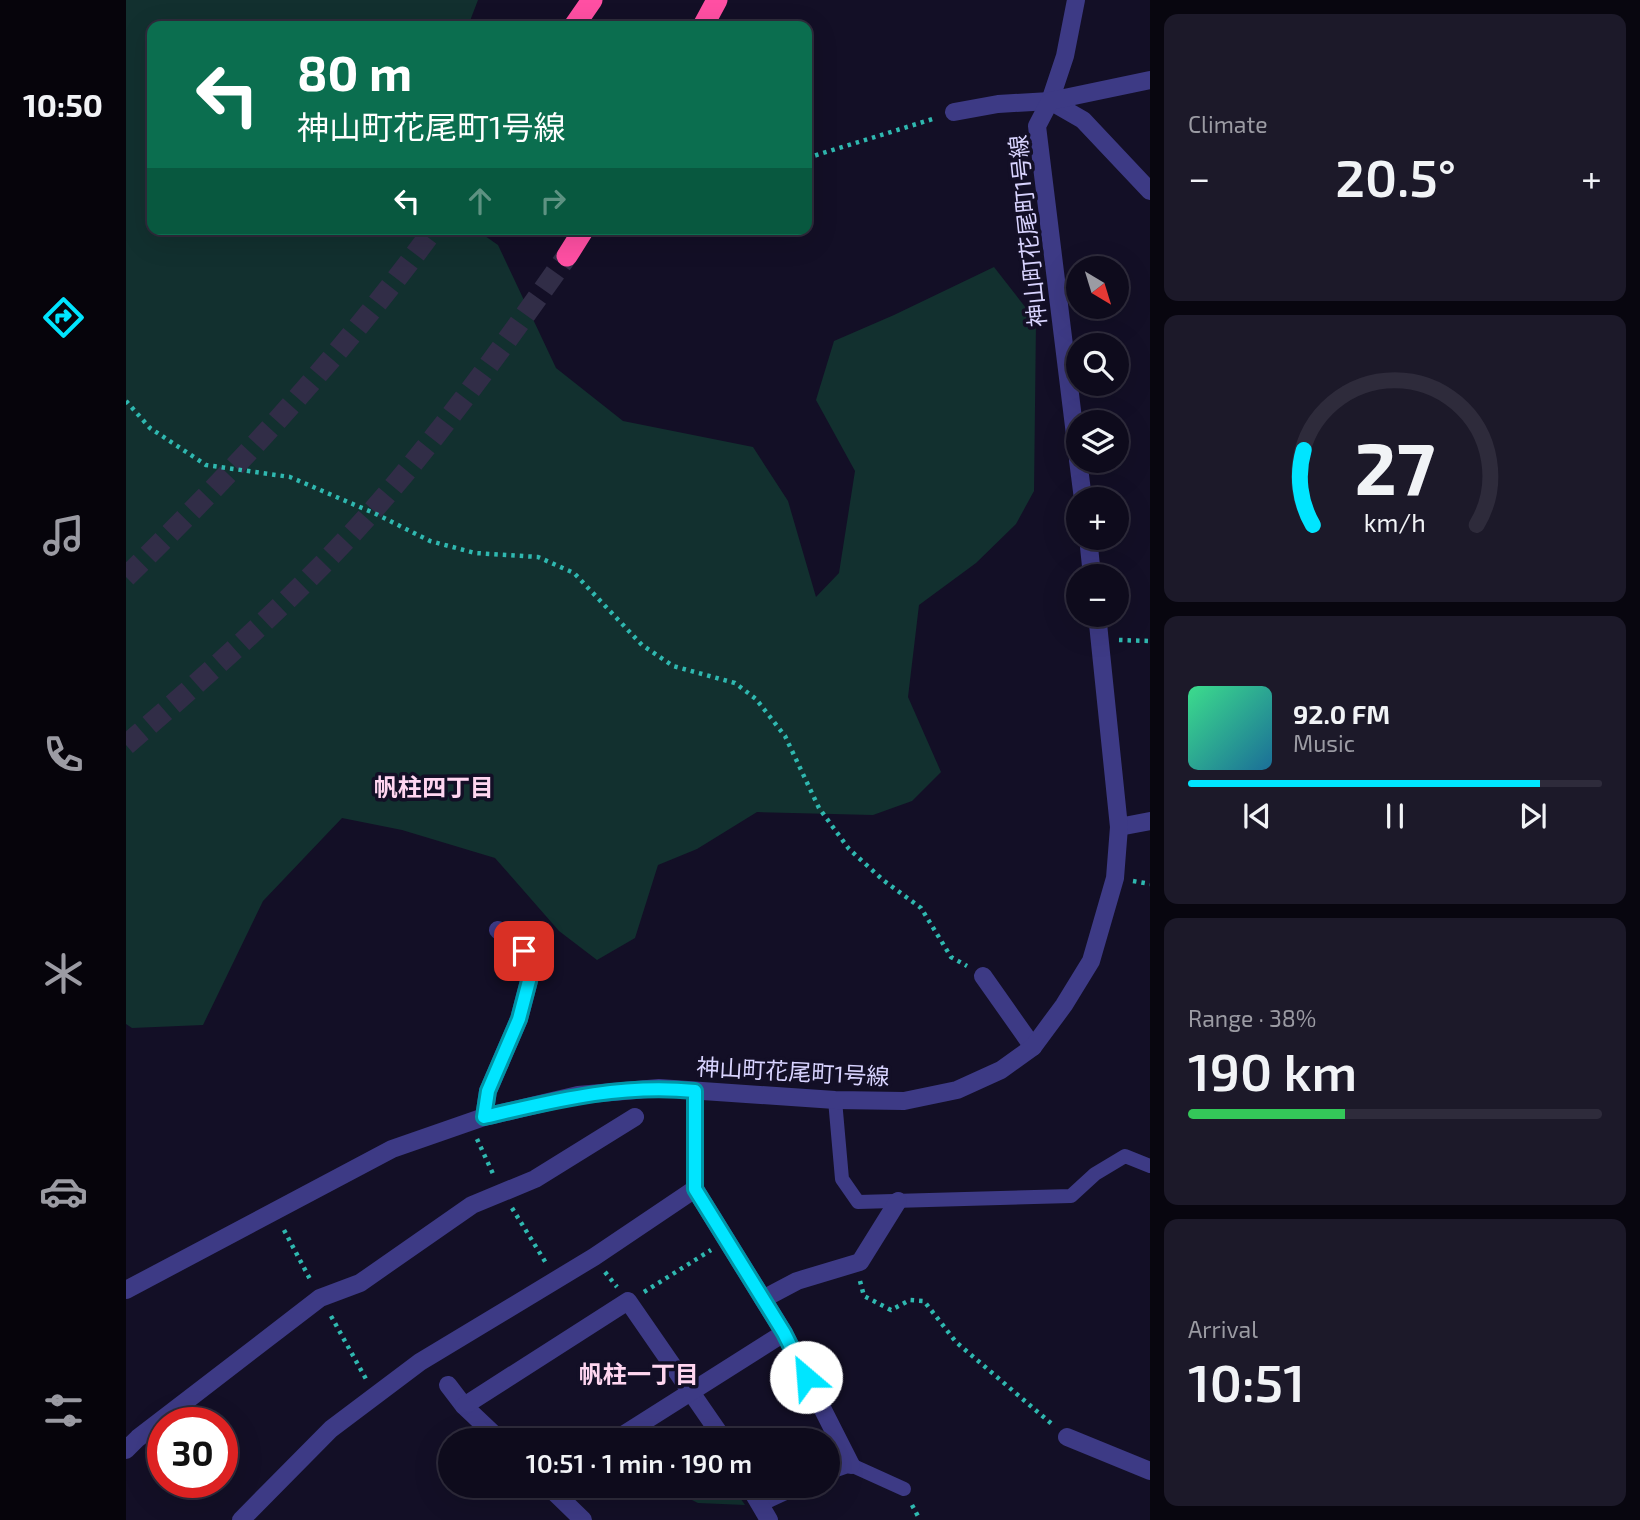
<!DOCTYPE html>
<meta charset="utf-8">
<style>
:root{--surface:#0e0b1c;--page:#1c1929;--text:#f1f3f6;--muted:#9b9ba3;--line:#2e2b3b;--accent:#00e5ff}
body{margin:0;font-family:"Exo 2","Noto Sans JP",sans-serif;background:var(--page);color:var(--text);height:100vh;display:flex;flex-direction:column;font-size:26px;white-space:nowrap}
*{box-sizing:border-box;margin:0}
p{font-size:23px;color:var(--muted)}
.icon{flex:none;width:38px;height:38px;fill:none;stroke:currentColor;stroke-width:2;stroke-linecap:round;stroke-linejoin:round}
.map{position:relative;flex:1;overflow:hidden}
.side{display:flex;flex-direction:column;gap:14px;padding:14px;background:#08060f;width:490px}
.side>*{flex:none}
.guide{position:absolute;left:21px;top:21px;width:665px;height:214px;border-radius:14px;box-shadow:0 7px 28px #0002,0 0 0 2px var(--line);background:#0b6e4f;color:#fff;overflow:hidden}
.needle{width:46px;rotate:142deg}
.tools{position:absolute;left:940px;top:256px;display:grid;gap:14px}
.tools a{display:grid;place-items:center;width:63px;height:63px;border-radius:50%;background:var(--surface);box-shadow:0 7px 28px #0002,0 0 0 2px var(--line);font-size:35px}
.speed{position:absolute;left:21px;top:1407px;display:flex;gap:14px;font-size:35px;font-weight:700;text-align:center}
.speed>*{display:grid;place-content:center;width:91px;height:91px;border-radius:50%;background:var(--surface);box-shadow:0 7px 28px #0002,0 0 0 2px var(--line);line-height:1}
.speed .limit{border:10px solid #d22;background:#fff;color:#111}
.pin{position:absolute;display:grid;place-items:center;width:60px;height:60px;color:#fff;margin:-30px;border-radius:14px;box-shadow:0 4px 10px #0006}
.me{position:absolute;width:77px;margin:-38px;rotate:333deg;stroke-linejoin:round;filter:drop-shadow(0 0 5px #0008)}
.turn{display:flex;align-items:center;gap:24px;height:147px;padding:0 35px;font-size:32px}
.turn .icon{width:91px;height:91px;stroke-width:2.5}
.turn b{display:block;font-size:49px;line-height:60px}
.lanes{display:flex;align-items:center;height:66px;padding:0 35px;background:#0003;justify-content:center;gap:35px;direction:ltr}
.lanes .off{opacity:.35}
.big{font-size:52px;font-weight:600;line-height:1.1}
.side .card{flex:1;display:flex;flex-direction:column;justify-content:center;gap:10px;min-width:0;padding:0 24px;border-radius:14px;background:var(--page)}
.side .dial{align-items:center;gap:0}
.dial svg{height:182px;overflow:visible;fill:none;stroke:var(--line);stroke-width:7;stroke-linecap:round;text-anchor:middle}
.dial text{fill:var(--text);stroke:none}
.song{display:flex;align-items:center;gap:21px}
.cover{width:84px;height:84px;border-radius:10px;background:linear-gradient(135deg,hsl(150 70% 55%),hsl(200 70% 35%))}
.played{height:7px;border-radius:4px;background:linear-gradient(90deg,var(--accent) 85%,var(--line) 85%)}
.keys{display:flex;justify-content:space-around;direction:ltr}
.heat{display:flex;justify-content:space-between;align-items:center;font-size:38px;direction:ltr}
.charge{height:10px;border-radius:5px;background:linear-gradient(90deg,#34c759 38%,var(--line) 0)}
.trip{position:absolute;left:312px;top:1428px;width:402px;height:70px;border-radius:35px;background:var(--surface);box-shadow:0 7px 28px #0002,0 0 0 2px var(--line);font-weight:600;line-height:70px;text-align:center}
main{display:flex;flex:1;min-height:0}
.dock{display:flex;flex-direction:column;width:126px;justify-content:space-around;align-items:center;background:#06040b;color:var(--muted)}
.dock .icon{width:49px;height:49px}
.dock .on{color:var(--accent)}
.dock b{font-size:32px;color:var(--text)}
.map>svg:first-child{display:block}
.green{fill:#12302f}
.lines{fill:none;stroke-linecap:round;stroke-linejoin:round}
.motorway-tunnel{stroke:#312d47;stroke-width:21;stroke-dasharray:21 10;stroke-linecap:butt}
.path{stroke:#2fb8b0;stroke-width:4.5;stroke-dasharray:3.5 5;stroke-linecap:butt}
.service{stroke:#3d3a85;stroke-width:14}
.minor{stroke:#3d3a85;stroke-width:18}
.tertiary{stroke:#3d3a85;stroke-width:18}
.motorway{stroke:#ff4fa3;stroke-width:21}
.route-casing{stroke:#0095a6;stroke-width:18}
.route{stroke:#00e5ff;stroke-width:12}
.labels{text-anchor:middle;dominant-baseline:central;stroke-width:7;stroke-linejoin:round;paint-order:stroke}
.street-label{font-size:23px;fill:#d9d4ff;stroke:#130f26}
.neighbourhood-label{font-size:24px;font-weight:bold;fill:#ffd6f0;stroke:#130f26}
</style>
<main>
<nav class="dock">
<b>10:50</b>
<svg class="icon on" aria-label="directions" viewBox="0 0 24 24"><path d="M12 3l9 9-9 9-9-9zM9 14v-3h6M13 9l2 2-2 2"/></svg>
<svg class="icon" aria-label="music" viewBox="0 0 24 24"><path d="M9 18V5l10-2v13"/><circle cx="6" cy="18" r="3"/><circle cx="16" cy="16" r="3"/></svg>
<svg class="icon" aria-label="phone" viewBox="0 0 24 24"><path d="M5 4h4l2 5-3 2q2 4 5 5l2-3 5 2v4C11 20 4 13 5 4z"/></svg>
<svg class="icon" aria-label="climate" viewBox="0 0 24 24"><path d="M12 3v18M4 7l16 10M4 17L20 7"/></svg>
<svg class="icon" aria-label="car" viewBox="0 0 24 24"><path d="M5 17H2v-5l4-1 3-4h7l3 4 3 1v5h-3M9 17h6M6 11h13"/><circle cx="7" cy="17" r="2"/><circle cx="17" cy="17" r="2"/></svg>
<svg class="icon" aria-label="filters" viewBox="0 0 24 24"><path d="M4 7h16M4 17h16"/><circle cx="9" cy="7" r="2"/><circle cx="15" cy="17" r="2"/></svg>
</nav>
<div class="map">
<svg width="1024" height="1520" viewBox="0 0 1024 1520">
<rect width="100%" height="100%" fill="#130f26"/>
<!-- green -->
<g class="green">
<polygon points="0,0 352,0 342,26 26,26 26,229 349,229 372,245 430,368 497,421 627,447 662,501 690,597 713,573 729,471 690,400 708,341 768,315 868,267 910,321 908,491 890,524 850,563 793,605 782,697 815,772 786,801 747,815 631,812 571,849 532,865 509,938 471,960 433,931 369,858 276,830 216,818 137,901 77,1025 6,1028 0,1024"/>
<polygon points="538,1486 606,1486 619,1505 572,1503"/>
</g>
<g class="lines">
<!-- motorway-tunnel -->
<g class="motorway-tunnel">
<path d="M 0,577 C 112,467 215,356 308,229"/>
<path d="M 0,745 C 93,665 189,580 268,486 C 330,413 385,335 441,256"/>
</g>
<!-- path -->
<g class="path">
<polyline points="681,158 810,118"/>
<polyline points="0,401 24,428 80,465 164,477 250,514 304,541 349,553 412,557 448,573 516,645 547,666 609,683 630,699 659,736 693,808 723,849 757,880 795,908 825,957 841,966"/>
<polyline points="993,640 1024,641"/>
<polyline points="1007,881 1024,884"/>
<polyline points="351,1139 368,1176"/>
<polyline points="386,1208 420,1263"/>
<polyline points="158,1230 185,1281"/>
<polyline points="479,1272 491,1287"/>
<polyline points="734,1281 738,1296 765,1310 784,1300 798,1301 830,1342 927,1425"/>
<polyline points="518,1292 585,1250"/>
<polyline points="205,1316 240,1379"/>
<polyline points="786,1505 794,1520"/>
</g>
<!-- service -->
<g class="service">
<polyline points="709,1100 716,1179 732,1202 945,1196 969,1174 999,1156 1024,1166"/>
<polyline points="702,1473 725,1465 778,1489"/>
<polyline points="634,1505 675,1486"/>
</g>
<!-- minor -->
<g class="minor">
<polyline points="950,0 939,56 924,101 957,120 1024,191"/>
<polyline points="828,112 872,104 924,101"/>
<polyline points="993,827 1024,821"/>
<polyline points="857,976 907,1047"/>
<polyline points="358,1117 362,1091 393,1019 404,977 398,951 372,930"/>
<polyline points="569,1189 658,1333 725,1465"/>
<polyline points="637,1299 671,1281 734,1262 772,1201"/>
<polyline points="322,1385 338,1406 374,1440"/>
<polyline points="338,1406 502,1301 598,1440"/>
<polyline points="941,1437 1024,1471"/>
<polyline points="489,1440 658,1333"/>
<polyline points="0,1450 12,1438 194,1298 234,1283 346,1205 409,1179 509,1117"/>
<polyline points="422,1486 457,1520"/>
<polyline points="623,1486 643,1520"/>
<polyline points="115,1520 205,1429 294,1362 468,1257 569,1189 569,1091"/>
</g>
<!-- tertiary -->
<g class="tertiary">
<polyline points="952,459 911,126 924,101 1024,80"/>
<polyline points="952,460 957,499"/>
<polyline points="962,537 966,576"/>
<polyline points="0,1290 266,1149 358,1117 452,1095 533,1088 709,1100 778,1101 831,1090 875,1070 907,1047 938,1005 965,961 989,878 993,827 971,614"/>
</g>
<!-- motorway -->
<g class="motorway">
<polyline points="448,26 466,0"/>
<polyline points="577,26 591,0"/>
<polyline points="441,256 458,229"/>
</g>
</g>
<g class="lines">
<!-- route casing -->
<g class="route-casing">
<path id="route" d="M 398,951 L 404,977 L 393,1019 L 362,1091 L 358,1117 C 431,1100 493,1084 569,1091 L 569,1189 L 658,1333 L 680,1377"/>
</g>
<!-- route -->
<use href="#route" class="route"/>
</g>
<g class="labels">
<!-- street labels -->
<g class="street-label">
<text transform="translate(901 231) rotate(-96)">神山町花尾町1号線</text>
<text transform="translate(667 1071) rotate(3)">神山町花尾町1号線</text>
</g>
<!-- neighbourhood labels -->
<g class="neighbourhood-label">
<text x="308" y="786">帆柱四丁目</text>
<text x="513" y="1373">帆柱一丁目</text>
</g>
</g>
</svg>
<div class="tools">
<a><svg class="needle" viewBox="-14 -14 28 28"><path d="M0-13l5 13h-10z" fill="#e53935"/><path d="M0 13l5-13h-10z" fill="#9b9ba3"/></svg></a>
<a><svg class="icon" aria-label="search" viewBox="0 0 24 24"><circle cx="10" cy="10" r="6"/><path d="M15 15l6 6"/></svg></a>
<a><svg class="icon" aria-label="layers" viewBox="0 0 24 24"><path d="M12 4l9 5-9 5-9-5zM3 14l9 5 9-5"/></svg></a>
<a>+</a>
<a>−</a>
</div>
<div class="speed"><div class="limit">30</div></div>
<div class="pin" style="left:398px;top:951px;background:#d93025"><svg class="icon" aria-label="arrive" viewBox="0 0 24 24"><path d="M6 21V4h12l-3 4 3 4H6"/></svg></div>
<svg class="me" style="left:680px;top:1377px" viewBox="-20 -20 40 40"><circle r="19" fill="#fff"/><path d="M0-13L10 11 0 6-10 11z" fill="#00e5ff"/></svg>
<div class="trip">10:51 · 1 min · 190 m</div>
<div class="guide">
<div class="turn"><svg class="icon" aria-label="left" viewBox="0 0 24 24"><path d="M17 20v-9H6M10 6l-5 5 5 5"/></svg><div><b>80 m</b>神山町花尾町1号線</div></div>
<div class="lanes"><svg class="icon" aria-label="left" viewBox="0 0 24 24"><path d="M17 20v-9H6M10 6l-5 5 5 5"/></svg><svg class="icon off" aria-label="ahead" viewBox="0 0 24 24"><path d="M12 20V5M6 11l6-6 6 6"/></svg><svg class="icon off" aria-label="right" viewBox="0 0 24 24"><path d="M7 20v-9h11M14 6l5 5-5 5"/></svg></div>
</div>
</div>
<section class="side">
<div class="card"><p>Climate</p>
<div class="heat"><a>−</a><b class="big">20.5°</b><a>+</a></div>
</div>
<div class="card dial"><svg viewBox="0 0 100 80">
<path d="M14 69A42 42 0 1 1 86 69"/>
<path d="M14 69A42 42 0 0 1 10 36" stroke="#00e5ff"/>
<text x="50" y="56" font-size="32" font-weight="700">27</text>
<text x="50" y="72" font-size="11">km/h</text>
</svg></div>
<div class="card">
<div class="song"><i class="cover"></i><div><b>92.0 FM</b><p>Music</p></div></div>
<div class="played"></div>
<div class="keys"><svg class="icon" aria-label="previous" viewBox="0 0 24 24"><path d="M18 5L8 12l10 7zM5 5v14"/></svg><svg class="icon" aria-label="pause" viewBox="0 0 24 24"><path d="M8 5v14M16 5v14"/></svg><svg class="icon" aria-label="next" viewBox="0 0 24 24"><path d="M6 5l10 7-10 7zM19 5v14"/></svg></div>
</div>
<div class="card"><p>Range · 38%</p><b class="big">190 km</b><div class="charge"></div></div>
<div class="card"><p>Arrival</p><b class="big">10:51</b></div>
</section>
</main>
